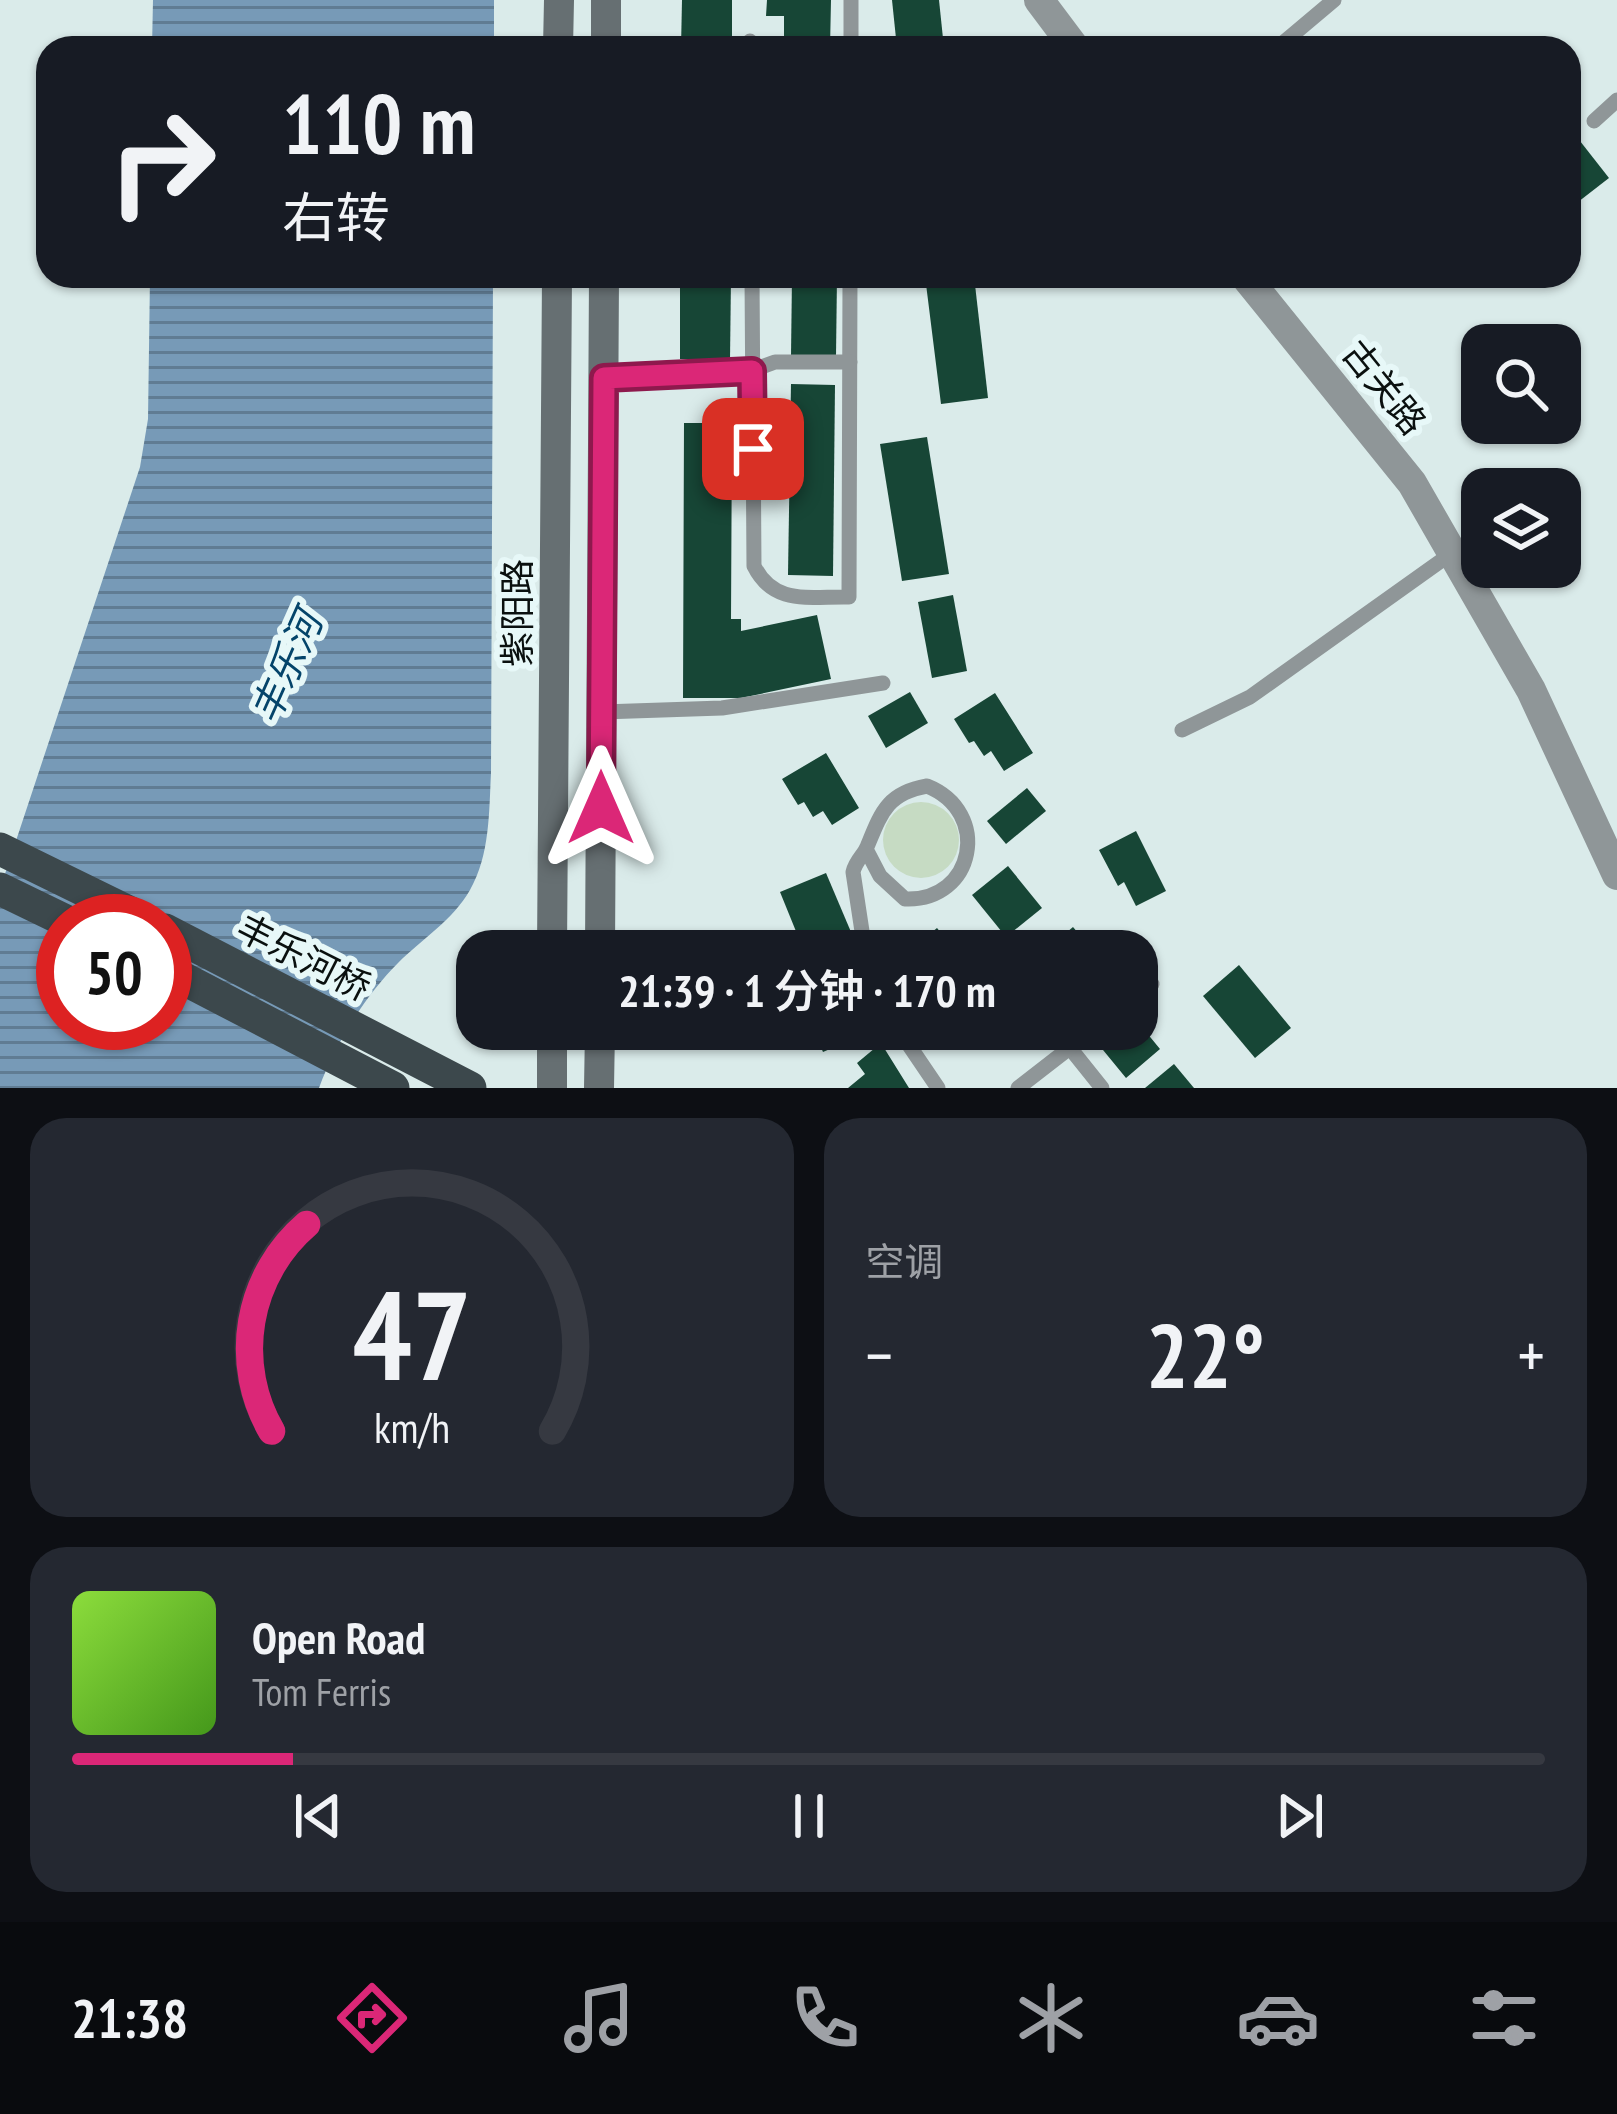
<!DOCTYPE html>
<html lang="zh">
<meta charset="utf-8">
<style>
:root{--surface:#171b24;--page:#242831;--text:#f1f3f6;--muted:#9ea1a6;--line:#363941;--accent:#db2777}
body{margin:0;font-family:"PT Sans Narrow","Noto Sans SC",sans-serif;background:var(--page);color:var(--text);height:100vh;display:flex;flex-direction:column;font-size:45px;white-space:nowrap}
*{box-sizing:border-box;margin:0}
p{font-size:39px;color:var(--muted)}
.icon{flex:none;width:66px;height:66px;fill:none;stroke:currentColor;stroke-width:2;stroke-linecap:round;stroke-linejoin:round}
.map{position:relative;height:1088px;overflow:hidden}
.drawer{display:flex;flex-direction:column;gap:30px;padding:30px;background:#0d0f14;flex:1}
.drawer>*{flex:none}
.top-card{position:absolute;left:36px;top:36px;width:1545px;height:252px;border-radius:36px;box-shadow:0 3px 9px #0004;background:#171b24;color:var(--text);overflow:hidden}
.buttons{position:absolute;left:1461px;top:324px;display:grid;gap:24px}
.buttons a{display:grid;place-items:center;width:120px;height:120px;border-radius:24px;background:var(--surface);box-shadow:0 3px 9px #0004;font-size:60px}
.speed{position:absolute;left:36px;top:894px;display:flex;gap:24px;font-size:60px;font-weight:700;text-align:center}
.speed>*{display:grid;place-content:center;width:156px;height:156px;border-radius:50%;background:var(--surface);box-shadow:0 3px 9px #0004;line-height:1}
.speed .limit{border:18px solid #d22;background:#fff;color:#111}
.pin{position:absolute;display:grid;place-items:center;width:102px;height:102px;color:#fff;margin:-51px;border-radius:24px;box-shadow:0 6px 18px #0006}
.me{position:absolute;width:132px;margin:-66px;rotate:0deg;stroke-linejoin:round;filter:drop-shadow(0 0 9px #0008)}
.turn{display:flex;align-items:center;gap:42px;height:252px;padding:0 48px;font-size:54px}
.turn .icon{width:156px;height:156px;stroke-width:2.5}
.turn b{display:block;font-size:84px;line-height:102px}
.big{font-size:90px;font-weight:600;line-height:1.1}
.drawer .card{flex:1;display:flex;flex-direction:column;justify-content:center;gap:18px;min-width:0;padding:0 42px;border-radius:36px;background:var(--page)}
.drawer .dial{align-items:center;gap:0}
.dial svg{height:312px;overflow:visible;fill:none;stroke:var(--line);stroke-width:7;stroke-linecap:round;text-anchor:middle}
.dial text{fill:var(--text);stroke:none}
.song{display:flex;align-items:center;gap:36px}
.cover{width:144px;height:144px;border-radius:18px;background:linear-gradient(135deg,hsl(90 70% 55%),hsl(100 70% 35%))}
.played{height:12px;border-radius:6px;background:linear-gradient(90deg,var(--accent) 15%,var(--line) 15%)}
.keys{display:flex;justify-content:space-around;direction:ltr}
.heat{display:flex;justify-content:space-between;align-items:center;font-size:66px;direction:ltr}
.drawer .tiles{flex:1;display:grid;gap:30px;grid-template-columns:1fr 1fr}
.card:last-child{grid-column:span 2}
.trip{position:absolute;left:456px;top:930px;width:702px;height:120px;border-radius:36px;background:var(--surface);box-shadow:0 3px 9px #0004;font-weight:600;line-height:120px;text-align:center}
.dock{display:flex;height:192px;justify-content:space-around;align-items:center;background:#090b0e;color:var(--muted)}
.dock .icon{width:84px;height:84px}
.dock .selected{color:var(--accent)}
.dock b{font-size:54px;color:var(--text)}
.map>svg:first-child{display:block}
.grass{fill:#c6dbc3}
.water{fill:url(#water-rules);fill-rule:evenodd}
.building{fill:#174636}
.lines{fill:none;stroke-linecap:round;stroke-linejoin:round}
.service{stroke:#8f9698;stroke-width:15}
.minor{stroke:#8f9698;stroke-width:30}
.secondary{stroke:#666f72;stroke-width:30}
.trunk{stroke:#3c484c;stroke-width:33}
.route-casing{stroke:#8e194d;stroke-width:30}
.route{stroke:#db2777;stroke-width:21}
.labels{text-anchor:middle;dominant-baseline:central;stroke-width:12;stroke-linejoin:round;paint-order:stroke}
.street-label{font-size:36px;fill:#0a100f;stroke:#e7f8f8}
.water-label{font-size:39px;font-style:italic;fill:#04446a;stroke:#e7f8f8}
</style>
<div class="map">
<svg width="1617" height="1088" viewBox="0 0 1617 1088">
<defs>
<pattern id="water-rules" width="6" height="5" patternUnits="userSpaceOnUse" patternTransform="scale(3)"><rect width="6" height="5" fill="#779ab7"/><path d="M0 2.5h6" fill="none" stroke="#607c93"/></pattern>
</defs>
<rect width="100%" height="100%" fill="#daebea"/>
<!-- grass -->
<circle class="grass" cx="921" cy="840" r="38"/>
<!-- water -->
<g class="water">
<polygon points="153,0 494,0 494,48 152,48"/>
<path d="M 150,276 L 493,276 L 491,773 C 489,812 490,855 470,890 C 453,920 422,939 398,963 C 365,996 335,1044 319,1088 L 0,1088 L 0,889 L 140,467 L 148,419 ZM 63,921 L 165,921 L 165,1023 L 63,1023 Z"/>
</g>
<!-- building -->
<g class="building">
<polygon points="682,0 732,0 732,48 681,48"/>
<polygon points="767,0 831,0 830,48 784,48 784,16 766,16"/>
<polygon points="892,0 939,0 944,48 897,48"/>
<polygon points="1569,127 1609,178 1569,209"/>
<polygon points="680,276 731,276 730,360 680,359"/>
<polygon points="792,276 837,276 836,356 791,356"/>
<polygon points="925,276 974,276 988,398 941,404"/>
<polygon points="791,384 835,385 833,576 788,575"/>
<polygon points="684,423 732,423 731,619 741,619 741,631 817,615 831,679 741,698 683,698"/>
<polygon points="927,437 949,574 902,581 880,444"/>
<polygon points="953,595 967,671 932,678 918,602"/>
<polygon points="910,692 928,723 886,748 868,716"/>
<polygon points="995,693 1033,753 1004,771 991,751 984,756 974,741 969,743 954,719"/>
<polygon points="826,753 859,808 832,825 823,811 813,817 804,802 798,805 782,779"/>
<polygon points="1027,788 1046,811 1006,844 987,821"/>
<polygon points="1136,831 1166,891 1136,906 1124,882 1118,886 1099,850"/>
<polygon points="1008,866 1042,908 1006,937 972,895"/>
<polygon points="826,873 851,932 804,951 780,892"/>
<polygon points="1073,927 1093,951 1059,951 1053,944"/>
<polygon points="937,928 956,951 909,951"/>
<polygon points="1239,965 1291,1028 1255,1058 1203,996"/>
<polygon points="1137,1021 1160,1049 1126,1078 1094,1039 1106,1029 1137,1029"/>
<polygon points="813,1029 876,1029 823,1052"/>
<polygon points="881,1043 909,1088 848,1088 865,1074 857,1063"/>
<polygon points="1174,1064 1194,1088 1145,1088"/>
</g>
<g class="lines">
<!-- service -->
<g class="service">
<polyline points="750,41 750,48"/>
<polyline points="851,48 851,0"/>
<polyline points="1277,48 1334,0"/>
<polyline points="1594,121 1617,100"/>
<path d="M 752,276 L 754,566 C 774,606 809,596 849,597 L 850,276"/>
<polyline points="604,378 740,375 775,362 850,362"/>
<polyline points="602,712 722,708 883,683"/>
<polyline points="1182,730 1250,697 1452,553"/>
<path d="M 865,951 L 853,872 C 856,860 864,855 867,847 C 881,813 887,793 927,786 C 992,812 975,902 905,899 L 880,876 L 867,851"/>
<polyline points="1137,996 1152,984"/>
<polyline points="898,1029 938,1088"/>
<polyline points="1070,1048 1102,1088"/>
<polyline points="1018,1088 1094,1029"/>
</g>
<!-- minor -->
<g class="minor">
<polyline points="1039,0 1075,48"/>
<polyline points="1245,276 1412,483 1531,690 1617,875"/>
</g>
<!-- secondary -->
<g class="secondary">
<polyline points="558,48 559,0"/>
<polyline points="606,48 606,0"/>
<polyline points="552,951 557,276"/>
<polyline points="600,951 604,276"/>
<polyline points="552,1088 552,1029"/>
<polyline points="599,1088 600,1029"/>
</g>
<!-- trunk -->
<g class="trunk">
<polyline points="0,849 147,921"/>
<polyline points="0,889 66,921"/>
<polyline points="165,930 470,1088"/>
<polyline points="165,969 393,1088"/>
</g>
</g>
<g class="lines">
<!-- route casing -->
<g class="route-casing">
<polyline id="route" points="601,808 604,378 752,371 753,449"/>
</g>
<!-- route -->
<use href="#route" class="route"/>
</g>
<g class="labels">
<!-- street labels -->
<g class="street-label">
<text transform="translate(1385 387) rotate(51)">古关路</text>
<text transform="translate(516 613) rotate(-90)">紫阳路</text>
<text transform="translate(304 957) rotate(27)">丰乐河桥</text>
</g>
<!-- water labels -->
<g class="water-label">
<text transform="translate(286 667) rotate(-66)">丰乐河</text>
</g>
</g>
</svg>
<div class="buttons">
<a><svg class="icon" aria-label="search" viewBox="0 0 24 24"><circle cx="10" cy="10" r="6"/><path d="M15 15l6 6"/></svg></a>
<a><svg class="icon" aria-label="layers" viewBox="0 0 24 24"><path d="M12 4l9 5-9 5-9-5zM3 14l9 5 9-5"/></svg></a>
</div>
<div class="speed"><div class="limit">50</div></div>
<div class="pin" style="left:753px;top:449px;background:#d93025"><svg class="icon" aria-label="arrive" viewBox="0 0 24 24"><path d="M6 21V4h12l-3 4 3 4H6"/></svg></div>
<svg class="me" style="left:601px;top:808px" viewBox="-20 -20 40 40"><path d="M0-17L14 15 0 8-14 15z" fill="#db2777" stroke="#fff" stroke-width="4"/></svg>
<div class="trip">21:39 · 1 分钟 · 170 m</div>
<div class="top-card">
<div class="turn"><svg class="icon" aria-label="right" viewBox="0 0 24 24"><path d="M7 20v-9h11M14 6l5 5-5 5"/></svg><div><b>110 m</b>右转</div></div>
</div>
</div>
<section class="drawer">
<div class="tiles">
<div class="card dial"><svg viewBox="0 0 100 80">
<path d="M14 69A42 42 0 1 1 86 69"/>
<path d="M14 69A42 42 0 0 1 23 16" stroke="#db2777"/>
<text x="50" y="56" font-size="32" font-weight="700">47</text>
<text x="50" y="72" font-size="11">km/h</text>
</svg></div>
<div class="card"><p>空调</p>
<div class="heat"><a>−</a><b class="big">22°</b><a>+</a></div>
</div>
<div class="card">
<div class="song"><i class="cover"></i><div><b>Open Road</b><p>Tom Ferris</p></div></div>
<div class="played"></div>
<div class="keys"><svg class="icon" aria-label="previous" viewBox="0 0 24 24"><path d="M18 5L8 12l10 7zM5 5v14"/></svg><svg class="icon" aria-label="pause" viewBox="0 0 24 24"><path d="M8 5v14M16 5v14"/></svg><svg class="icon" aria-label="next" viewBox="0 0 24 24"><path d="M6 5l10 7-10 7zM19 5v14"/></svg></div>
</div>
</div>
</section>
<nav class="dock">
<b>21:38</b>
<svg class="icon selected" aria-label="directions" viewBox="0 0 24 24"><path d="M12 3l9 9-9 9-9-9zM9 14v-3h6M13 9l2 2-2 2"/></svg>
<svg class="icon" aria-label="music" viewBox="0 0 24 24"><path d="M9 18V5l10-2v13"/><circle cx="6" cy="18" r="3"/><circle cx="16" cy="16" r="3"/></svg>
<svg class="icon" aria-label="phone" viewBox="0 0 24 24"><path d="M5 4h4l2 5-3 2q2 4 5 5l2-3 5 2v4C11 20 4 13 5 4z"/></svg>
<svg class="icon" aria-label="climate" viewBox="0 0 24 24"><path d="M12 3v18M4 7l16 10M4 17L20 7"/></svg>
<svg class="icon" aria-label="car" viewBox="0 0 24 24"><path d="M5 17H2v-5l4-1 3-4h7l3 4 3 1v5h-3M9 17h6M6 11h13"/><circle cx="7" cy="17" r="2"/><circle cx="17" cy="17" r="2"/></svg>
<svg class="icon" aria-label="filters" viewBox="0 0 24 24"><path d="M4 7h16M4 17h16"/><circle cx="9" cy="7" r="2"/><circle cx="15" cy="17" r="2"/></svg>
</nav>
